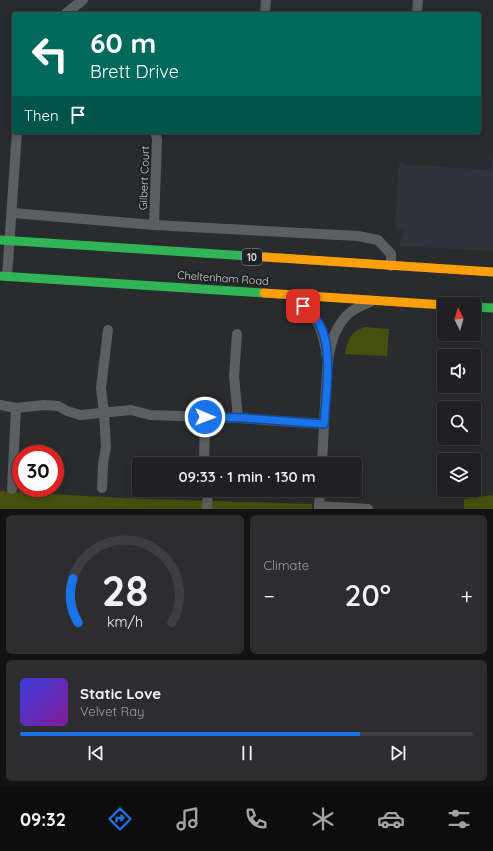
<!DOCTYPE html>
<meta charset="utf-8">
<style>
:root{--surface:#202022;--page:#2d2d2f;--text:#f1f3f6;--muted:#a2a3a5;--line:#3d3e40;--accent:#1a73e8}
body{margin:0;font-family:Quicksand,sans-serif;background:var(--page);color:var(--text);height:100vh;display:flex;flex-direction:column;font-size:15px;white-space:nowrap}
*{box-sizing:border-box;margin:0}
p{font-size:13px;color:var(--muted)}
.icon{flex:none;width:22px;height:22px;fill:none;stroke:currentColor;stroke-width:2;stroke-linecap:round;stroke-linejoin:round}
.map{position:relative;height:509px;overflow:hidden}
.side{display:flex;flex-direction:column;gap:6px;padding:6px;background:#121213;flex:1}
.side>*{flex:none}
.hud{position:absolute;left:12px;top:12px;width:469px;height:122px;border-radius:4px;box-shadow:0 2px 10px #0003,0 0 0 1px var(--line);background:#00695c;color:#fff;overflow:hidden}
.needle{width:26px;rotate:355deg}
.tools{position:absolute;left:437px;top:297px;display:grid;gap:8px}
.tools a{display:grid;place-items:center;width:44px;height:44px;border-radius:4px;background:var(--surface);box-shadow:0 2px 10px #0003,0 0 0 1px var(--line);font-size:20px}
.speed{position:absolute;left:12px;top:445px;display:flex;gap:8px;font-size:20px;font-weight:700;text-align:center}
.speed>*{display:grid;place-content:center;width:52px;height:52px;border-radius:50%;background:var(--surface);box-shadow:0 2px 10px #0003,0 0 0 1px var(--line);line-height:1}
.speed .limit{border:6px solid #d22;background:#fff;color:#111}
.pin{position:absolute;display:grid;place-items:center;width:34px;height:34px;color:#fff;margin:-17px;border-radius:8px;box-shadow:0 2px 6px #0006}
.me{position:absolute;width:44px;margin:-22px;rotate:91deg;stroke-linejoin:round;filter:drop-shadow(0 0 3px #0008)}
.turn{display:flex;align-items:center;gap:14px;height:84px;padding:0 12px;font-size:18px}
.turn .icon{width:52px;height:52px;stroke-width:2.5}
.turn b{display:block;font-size:28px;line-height:34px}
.then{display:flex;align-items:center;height:38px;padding:0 12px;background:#0003;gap:8px;font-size:15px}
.big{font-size:30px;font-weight:600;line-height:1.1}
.side .widget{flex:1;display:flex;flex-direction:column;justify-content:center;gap:6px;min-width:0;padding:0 14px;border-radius:6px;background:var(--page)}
.side .dial{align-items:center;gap:0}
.dial svg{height:104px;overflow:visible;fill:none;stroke:var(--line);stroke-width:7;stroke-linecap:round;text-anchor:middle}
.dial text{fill:var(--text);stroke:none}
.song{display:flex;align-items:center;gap:12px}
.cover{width:48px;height:48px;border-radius:6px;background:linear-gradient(135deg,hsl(240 70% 55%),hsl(290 70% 35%))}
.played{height:4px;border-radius:2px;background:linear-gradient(90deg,var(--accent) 75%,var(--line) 75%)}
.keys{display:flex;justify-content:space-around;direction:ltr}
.heat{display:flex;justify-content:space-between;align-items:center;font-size:22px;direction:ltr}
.side .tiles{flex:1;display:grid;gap:6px;grid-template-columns:1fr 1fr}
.widget:last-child{grid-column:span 2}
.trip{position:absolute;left:132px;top:457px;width:230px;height:40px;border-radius:4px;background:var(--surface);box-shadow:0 2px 10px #0003,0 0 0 1px var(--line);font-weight:600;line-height:40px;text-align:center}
.tabs{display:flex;height:64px;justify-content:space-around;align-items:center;background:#0d0d0e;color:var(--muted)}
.tabs .icon{width:28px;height:28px}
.tabs .selected{color:var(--accent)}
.tabs b{font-size:18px;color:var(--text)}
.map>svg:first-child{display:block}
.built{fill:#2d333b}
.green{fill:#46500d}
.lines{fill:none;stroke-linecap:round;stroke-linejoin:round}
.street{stroke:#5d5e5f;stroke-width:10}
.fast{stroke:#30b455;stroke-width:9}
.slow{stroke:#ff9f0a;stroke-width:9}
.route-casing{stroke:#114b97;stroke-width:10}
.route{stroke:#1a73e8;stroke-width:7}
.labels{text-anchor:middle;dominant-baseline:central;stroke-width:4;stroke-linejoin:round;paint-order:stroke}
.shield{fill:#1f2125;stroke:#a0a1a4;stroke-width:1}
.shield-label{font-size:10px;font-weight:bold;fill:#d7d8db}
.street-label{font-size:11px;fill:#d7d8db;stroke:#1f2125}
</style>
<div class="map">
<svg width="493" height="509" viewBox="0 0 493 509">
<rect width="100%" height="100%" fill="#2a2b2d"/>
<!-- built -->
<polygon class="built" points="493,150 493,251 399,246 404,232 395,227 399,162 402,162 402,164 491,170"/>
<!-- green -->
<g class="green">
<path d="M 365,327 L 389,329 L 387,356 L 345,354 C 348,339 350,332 365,327 Z"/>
<polygon points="0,491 122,498 312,504 312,509 0,509"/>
<polygon points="493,495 493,509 464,509 464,499"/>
</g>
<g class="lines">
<!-- street -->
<g class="street">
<polyline points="65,14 83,0"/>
<polyline points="265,14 266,0"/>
<polyline points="417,14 418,0"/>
<polyline points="13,213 154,225 358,236 378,240 391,254 391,266"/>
<polyline points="154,225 157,139 155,132"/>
<polyline points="7,276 17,132"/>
<path d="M 289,295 C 318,317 321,321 327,357"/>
<polyline points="237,334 234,376 238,418"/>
<polyline points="0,405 16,408 44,405 58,406 67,411 80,415 131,410 150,415 238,418 324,424"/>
<polyline points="204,464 205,417"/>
<path d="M 322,464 C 323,444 324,425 325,405 C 327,376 325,339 346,316 C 352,309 361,306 370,302"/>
<polyline points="102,488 103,464 106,447 104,413 101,388 108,330"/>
<polyline points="12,489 16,408"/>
<polyline points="319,506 368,509"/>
<polyline points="207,508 208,490"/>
<polyline points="319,509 320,490"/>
</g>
<!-- fast -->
<g class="fast">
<polyline points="0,240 265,257"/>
<polyline points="0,276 264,293"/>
<polyline points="474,307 493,308"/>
</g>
<!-- slow -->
<g class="slow">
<polyline points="265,257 493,272"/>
<polyline points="264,293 444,305"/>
</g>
</g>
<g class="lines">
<!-- route casing -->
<g class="route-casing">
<path id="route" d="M 205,417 L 244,418 L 324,424 C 326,396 333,350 320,325 C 316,317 309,312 303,306"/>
</g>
<!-- route -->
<use href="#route" class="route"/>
</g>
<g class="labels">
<!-- shield labels -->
<rect class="shield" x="242" y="249" width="20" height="16" rx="3"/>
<g class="shield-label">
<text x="252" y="257">10</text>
</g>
<!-- street labels -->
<g class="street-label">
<text transform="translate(144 178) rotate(-88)">Gilbert Court</text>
<text transform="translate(223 278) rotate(4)">Cheltenham Road</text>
</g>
</g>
</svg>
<div class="tools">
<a><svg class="needle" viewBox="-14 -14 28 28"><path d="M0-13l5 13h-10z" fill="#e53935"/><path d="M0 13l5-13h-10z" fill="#a2a3a5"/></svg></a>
<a><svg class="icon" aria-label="sound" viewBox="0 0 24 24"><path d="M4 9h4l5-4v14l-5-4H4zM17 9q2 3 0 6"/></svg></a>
<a><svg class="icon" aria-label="search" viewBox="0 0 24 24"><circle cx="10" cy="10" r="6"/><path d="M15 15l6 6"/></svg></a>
<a><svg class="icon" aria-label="layers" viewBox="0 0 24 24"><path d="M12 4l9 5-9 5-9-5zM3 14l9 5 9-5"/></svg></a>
</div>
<div class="speed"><div class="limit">30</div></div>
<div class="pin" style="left:303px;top:306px;background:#d93025"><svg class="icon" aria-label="arrive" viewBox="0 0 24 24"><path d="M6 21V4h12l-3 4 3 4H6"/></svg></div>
<svg class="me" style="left:205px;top:417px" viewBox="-20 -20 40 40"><circle r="17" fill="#1a73e8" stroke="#fff" stroke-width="3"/><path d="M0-11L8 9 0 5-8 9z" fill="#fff"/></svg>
<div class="trip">09:33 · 1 min · 130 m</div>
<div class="hud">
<div class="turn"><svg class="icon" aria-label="left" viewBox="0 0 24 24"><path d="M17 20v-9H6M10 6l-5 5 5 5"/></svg><div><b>60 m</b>Brett Drive</div></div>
<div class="then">Then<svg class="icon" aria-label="arrive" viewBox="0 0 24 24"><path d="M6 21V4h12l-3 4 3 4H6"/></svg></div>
</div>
</div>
<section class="side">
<div class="tiles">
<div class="widget dial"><svg viewBox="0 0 100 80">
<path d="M14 69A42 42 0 1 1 86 69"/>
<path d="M14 69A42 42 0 0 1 10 35" stroke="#1a73e8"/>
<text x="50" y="56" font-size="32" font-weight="700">28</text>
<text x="50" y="72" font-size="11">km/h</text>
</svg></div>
<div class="widget"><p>Climate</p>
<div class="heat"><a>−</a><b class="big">20°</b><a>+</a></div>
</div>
<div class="widget">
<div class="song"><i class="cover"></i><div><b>Static Love</b><p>Velvet Ray</p></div></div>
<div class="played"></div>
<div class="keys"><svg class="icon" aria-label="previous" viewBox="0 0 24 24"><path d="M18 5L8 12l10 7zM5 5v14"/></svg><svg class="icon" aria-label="pause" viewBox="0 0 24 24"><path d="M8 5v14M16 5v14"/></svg><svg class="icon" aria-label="next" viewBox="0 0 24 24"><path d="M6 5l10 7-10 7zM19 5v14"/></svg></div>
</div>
</div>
</section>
<nav class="tabs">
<b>09:32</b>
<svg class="icon selected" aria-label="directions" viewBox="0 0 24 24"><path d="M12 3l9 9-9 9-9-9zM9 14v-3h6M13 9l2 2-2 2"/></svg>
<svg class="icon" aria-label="music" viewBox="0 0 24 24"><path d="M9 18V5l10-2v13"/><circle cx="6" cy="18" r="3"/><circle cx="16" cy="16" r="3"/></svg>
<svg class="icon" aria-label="phone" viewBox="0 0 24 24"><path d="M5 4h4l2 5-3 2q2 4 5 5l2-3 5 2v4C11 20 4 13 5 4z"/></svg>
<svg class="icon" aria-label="climate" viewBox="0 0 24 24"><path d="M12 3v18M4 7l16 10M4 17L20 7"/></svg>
<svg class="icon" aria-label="car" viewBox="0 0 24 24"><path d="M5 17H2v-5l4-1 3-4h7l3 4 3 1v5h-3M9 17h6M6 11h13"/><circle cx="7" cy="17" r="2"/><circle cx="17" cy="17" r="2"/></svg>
<svg class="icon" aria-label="filters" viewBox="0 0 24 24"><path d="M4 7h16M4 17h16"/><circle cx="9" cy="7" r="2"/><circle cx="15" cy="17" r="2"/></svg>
</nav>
